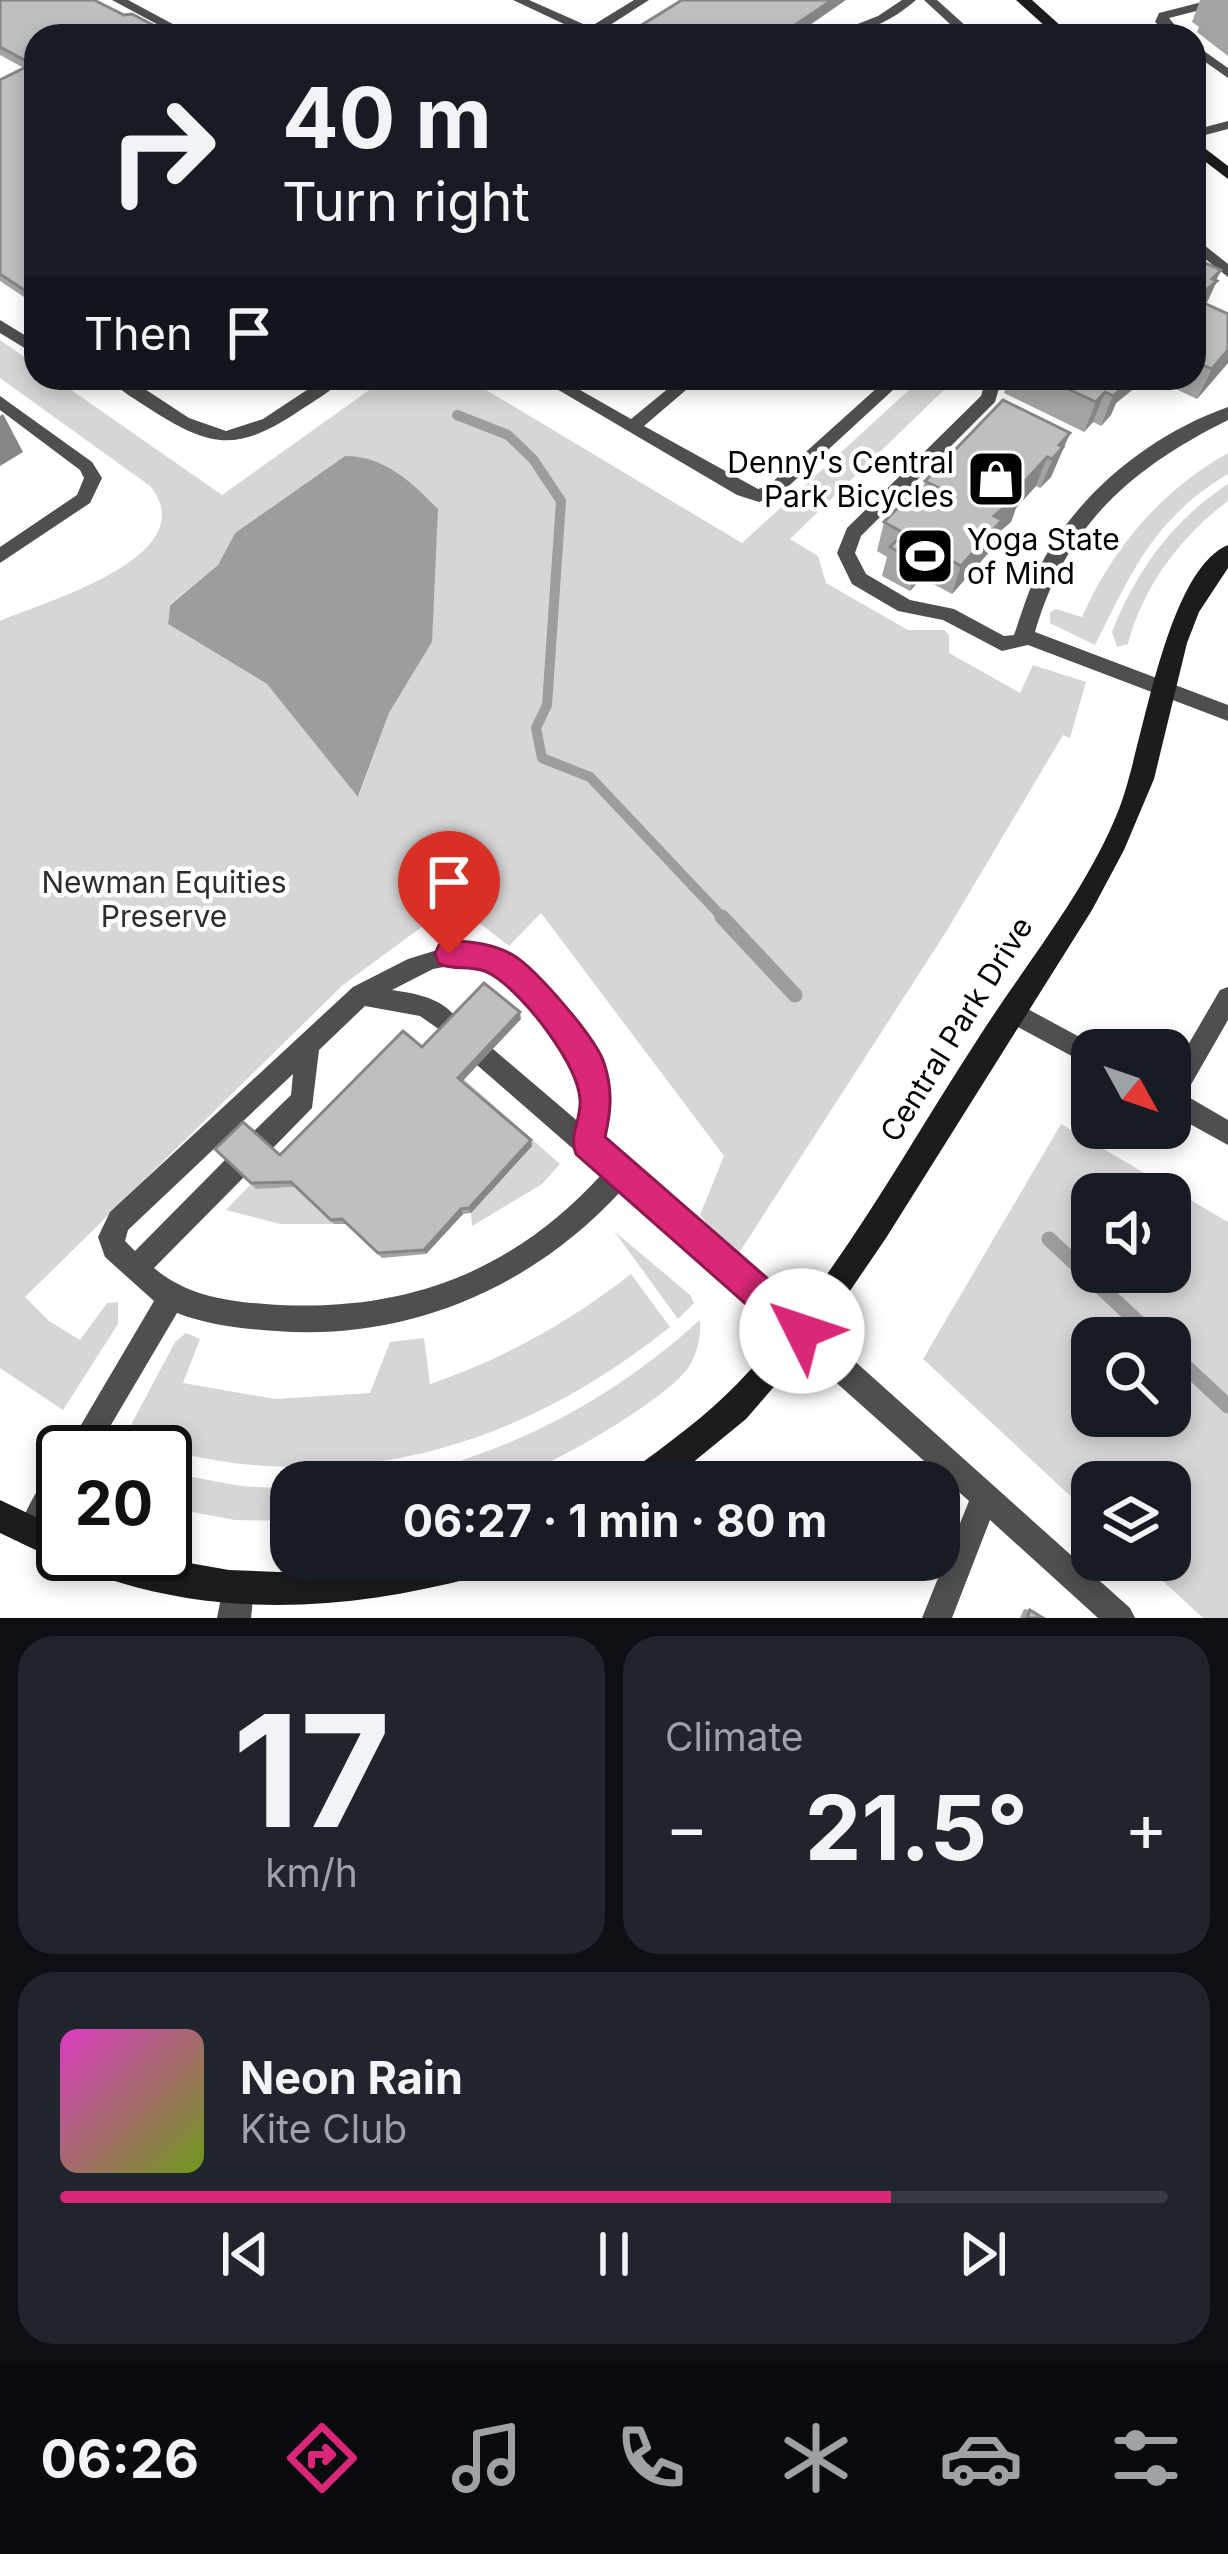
<!DOCTYPE html>
<meta charset="utf-8">
<style>
:root{--surface:#171b24;--page:#20242c;--text:#f1f3f6;--muted:#9ea1a6;--line:#363941;--accent:#db2777}
body{margin:0;font-family:Inter,sans-serif;background:var(--page);color:var(--text);height:100vh;display:flex;flex-direction:column;font-size:45px;white-space:nowrap}
*{box-sizing:border-box;margin:0}
p{font-size:39px;color:var(--muted)}
.icon{flex:none;width:66px;height:66px;fill:none;stroke:currentColor;stroke-width:2;stroke-linecap:round;stroke-linejoin:round}
.map{position:relative;height:1618px;overflow:hidden}
.details{display:flex;flex-direction:column;gap:18px;padding:18px;background:#0d0f14;flex:1}
.details>*{flex:none}
.guide{position:absolute;left:24px;top:24px;width:1182px;height:366px;border-radius:36px;box-shadow:0 6px 18px #0003;background:#171b24;color:var(--text);overflow:hidden}
.needle{width:78px;rotate:130deg}
.controls{position:absolute;left:1071px;top:1029px;display:grid;gap:24px}
.controls a{display:grid;place-items:center;width:120px;height:120px;border-radius:24px;background:var(--surface);box-shadow:0 6px 18px #0003;font-size:60px}
.speed{position:absolute;left:36px;top:1425px;display:flex;gap:24px;font-size:60px;font-weight:700;text-align:center}
.speed>*{display:grid;place-content:center;width:156px;height:156px;border-radius:50%;background:var(--surface);box-shadow:0 6px 18px #0003;line-height:1}
.speed .limit{border:6px solid #111;border-radius:18px;background:#fff;color:#111}
.pin{position:absolute;display:grid;place-items:center;width:102px;height:102px;color:#fff;margin:-123px -51px;border-radius:50% 50% 50% 0;rotate:-45deg;box-shadow:0 0 12px #0007}
.pin .icon{rotate:45deg}
.me{position:absolute;width:132px;margin:-66px;rotate:311deg;stroke-linejoin:round;filter:drop-shadow(0 0 9px #0008)}
.turn{display:flex;align-items:center;gap:42px;height:252px;padding:0 60px;font-size:54px}
.turn .icon{width:156px;height:156px;stroke-width:2.5}
.turn b{display:block;font-size:84px;line-height:102px}
.then{display:flex;align-items:center;height:114px;padding:0 60px;background:#0003;gap:24px;font-size:45px}
.big{font-size:90px;font-weight:700;line-height:1.1}
.details .tile{flex:1;display:flex;flex-direction:column;justify-content:center;gap:18px;min-width:0;padding:0 42px;border-radius:36px;background:var(--page)}
.details .dial{align-items:center;gap:0}
.dial b{font-size:156px;line-height:1}
.song{display:flex;align-items:center;gap:36px}
.cover{width:144px;height:144px;border-radius:18px;background:linear-gradient(135deg,hsl(310 70% 55%),hsl(80 70% 35%))}
.played{height:12px;border-radius:6px;background:linear-gradient(90deg,var(--accent) 75%,var(--line) 75%)}
.keys{display:flex;justify-content:space-around;direction:ltr}
.heat{display:flex;justify-content:space-between;align-items:center;font-size:66px;direction:ltr}
.details .tiles{flex:1;display:grid;gap:18px;grid-template-columns:1fr 1fr}
.tile:last-child{grid-column:span 2}
.trip{position:absolute;left:270px;top:1461px;width:690px;height:120px;border-radius:36px;background:var(--surface);box-shadow:0 6px 18px #0003;font-weight:700;line-height:120px;text-align:center}
.tab-bar{display:flex;height:192px;justify-content:space-around;align-items:center;background:#090b0e;color:var(--muted)}
.tab-bar .icon{width:84px;height:84px}
.tab-bar .active{color:var(--accent)}
.tab-bar b{font-size:54px;color:var(--text)}
.map>svg:first-child{display:block}
.green{fill:#d6d6d6;fill-rule:evenodd}
.water{fill:#9d9d9d}
.lines{fill:none;stroke-linecap:round;stroke-linejoin:round}
.stream-far1{stroke:#9d9d9d;stroke-width:10}
.stream{stroke:#9d9d9d;stroke-width:15}
.lane{fill:#4f4f4f;fill-rule:evenodd}
.street{fill:#4f4f4f;fill-rule:evenodd}
.secondary{fill:#1c1c1c;fill-rule:evenodd}
.wall{fill:#a4a4a4}
.shaded-wall{fill:#868686}
.building{fill:#bfbfbf;stroke:#868686;stroke-width:3}
.route{fill:#db2777;stroke:#8e194d;stroke-width:3}
.labels{text-anchor:middle;dominant-baseline:central;stroke-width:9;stroke-linejoin:round;paint-order:stroke}
.poi-label{font-size:30px;fill:#000;stroke:#fff;text-anchor:end}
.park-label{font-size:30px;fill:#2d2d2d;stroke:#fff}
.street-label{font-size:30px;fill:#000;stroke:#fff}
</style>
<div class="map">
<svg width="1228" height="1618" viewBox="0 0 1228 1618">
<rect width="100%" height="100%" fill="#fff"/>
<!-- green -->
<g class="green">
<path d="M 0,340 L 36,365 L 36,378 L 54,378 L 222,495 L 386,378 L 466,378 L 742,543 L 922,378 L 982,378 L 975,387 L 949,385 L 790,539 L 818,556 L 826,583 L 908,630 L 944,630 L 949,635 L 949,653 L 1020,693 L 1033,665 L 1086,682 L 1070,738 L 1063,735 L 946,932 L 739,1253 L 720,1239 L 700,1215 L 724,1156 L 541,913 L 509,946 L 478,922 L 494,905 L 473,889 L 343,985 L 25,1297 L 49,1321 L 80,1340 L 107,1303 L 118,1302 L 118,1324 L 63,1410 L 0,1368 L 0,621 C 44,602 207,556 150,486 L 0,378 ZM 345,456 L 432,642 L 389,713 L 359,796 L 267,684 L 168,624 L 170,604 L 218,565 L 235,533 Z"/>
<path d="M 1228,453 L 1228,474 C 1153,519 1132,572 1095,645 L 1050,623 L 1050,612 L 1056,609 L 1082,617 C 1113,547 1161,491 1228,453 Z"/>
<path d="M 1228,484 L 1228,501 C 1181,536 1143,586 1128,644 L 1117,647 L 1112,632 C 1136,571 1173,520 1228,484 Z"/>
<polygon points="464,1079 560,1164 542,1184 472,1226 471,1213 532,1146 460,1084"/>
<path d="M 1061,1124 L 1228,1222 L 1228,1618 L 1203,1618 L 1140,1560 L 1170,1560 L 1170,1482 L 1092,1482 L 1092,1516 L 923,1359 ZM 1092,1194 L 1170,1194 L 1170,1272 L 1092,1272 ZM 1092,1338 L 1170,1338 L 1170,1416 L 1092,1416 Z"/>
<polygon points="251,1184 256,1189 295,1187 334,1224 280,1224 226,1210"/>
<polygon points="614,1231 690,1295 694,1303 678,1319"/>
<path d="M 631,1274 L 670,1327 C 508,1457 324,1503 124,1438 L 175,1342 L 186,1333 L 200,1339 L 183,1383 L 275,1399 L 370,1393 L 390,1342 L 424,1338 L 430,1384 C 505,1358 568,1323 631,1274 Z"/>
<path d="M 700,1320 C 701,1336 698,1351 690,1365 C 671,1398 538,1475 499,1482 C 461,1489 416,1482 377,1482 C 502,1458 605,1405 700,1320 Z"/>
<polygon points="165,1472 241,1486 291,1489 291,1521 235,1520 165,1507"/>
</g>
<!-- water -->
<path class="water" d="M 345,456 C 385,456 411,482 438,509 L 432,642 L 389,713 L 358,797 L 267,684 L 168,624 L 170,605 L 218,565 L 235,533 Z"/>
<g class="lines">
<!-- stream-far1 -->
<polyline class="stream-far1" points="457,415 508,435 533,459 561,501 547,705 536,728 542,758 590,777 725,920"/>
<!-- stream -->
<g class="stream">
<polyline points="722,917 795,995"/>
<polyline points="1049,1239 1155,1338"/>
<polyline points="1170,1352 1228,1406"/>
</g>
<!-- lane -->
<g class="lane">
<polygon points="112,0 128,0 195,36 179,36"/>
<polygon points="513,0 529,0 590,27 634,0 649,0 593,36 578,36 581,32"/>
<path d="M 902,0 L 916,0 C 891,22 860,36 827,36 L 878,16 Z"/>
<polygon points="924,0 937,0 977,36 963,36"/>
<polygon points="1210,0 1228,0 1228,3 1169,18 1184,36 1170,36 1155,22 1159,13"/>
<polygon points="1194,44 1228,68 1228,78 1194,54"/>
<polygon points="1228,121 1228,129 1194,138 1194,130"/>
<polygon points="1194,237 1228,264 1228,277 1194,250"/>
<polygon points="0,320 36,342 36,355 0,333"/>
<path d="M 108,378 L 128,378 L 189,418 L 226,431 L 263,419 L 325,378 L 344,378 C 332,391 314,401 299,411 C 239,451 213,449 153,411 C 138,401 120,391 108,378 Z"/>
<polygon points="538,378 559,378 631,419 681,378 700,378 644,426 758,489 768,486 888,378 906,378 780,494 759,502 737,495"/>
<path d="M 986,378 L 1002,378 L 995,402 L 861,536 L 855,553 L 866,574 L 910,600 L 954,609 L 1004,636 L 1014,635 C 1023,609 1031,582 1045,557 C 1083,489 1154,433 1228,407 L 1228,420 C 1130,469 1066,525 1035,632 L 1228,705 L 1228,721 L 1028,645 L 1002,651 L 943,620 L 898,611 L 852,584 L 837,553 L 847,528 L 981,396 Z"/>
<polygon points="0,396 92,462 102,478 90,503 0,563 0,547 77,495 84,478 80,470 0,410"/>
<path d="M 460,943 C 515,946 590,1024 605,1077 C 611,1098 607,1120 601,1141 L 811,1322 L 1130,1608 L 1135,1618 L 1098,1618 L 990,1520 L 952,1618 L 922,1618 L 969,1501 L 621,1191 C 532,1288 408,1341 276,1331 C 242,1329 208,1325 177,1313 L 95,1452 L 65,1452 L 154,1301 L 105,1257 L 98,1237 L 110,1212 L 353,987 L 408,959 ZM 460,964 C 501,965 569,1038 581,1077 C 586,1092 584,1109 581,1124 L 493,1049 L 485,1046 L 477,1049 L 473,1057 L 477,1065 L 602,1174 C 510,1275 400,1314 265,1304 C 224,1301 186,1295 154,1268 L 244,1177 L 247,1168 L 244,1159 L 235,1156 L 226,1159 L 135,1251 L 125,1241 L 128,1230 L 293,1074 L 291,1095 L 253,1132 L 250,1141 L 253,1150 L 262,1153 L 271,1150 L 312,1108 L 319,1050 L 365,1006 L 420,1016 L 450,1037 L 458,1034 L 462,1026 C 447,999 420,994 392,990 L 433,969 Z"/>
<polygon points="1228,987 1228,1020 1185,1095 1228,1120 1228,1145 1170,1113 1170,1076 1220,990"/>
<polygon points="1011,1000 1100,1048 1092,1050 1092,1067 1003,1019 999,1011 1003,1003"/>
<path d="M 63,1465 C 63,1494 62,1534 31,1547 L 21,1543 L 17,1533 C 25,1512 42,1474 63,1465 Z"/>
</g>
<!-- street -->
<polygon class="street" points="237,1572 249,1577 254,1589 251,1618 217,1618 225,1577"/>
<!-- secondary -->
<g class="secondary">
<polygon points="1016,0 1032,0 1072,36 1056,36"/>
<polygon points="1194,140 1228,166 1228,179 1194,153"/>
<path d="M 1228,545 L 1228,568 L 1199,612 L 1187,643 L 1154,779 L 1124,850 L 1092,910 L 886,1238 L 824,1329 L 746,1419 L 669,1482 L 626,1482 L 631,1471 C 667,1444 705,1417 737,1384 C 836,1282 903,1153 981,1034 C 1028,961 1087,890 1119,809 C 1143,748 1165,571 1228,545 Z"/>
<path d="M 0,1500 L 63,1530 L 63,1554 L 138,1554 L 229,1570 L 278,1572 L 328,1571 L 408,1560 L 492,1560 L 487,1572 L 475,1577 C 358,1608 236,1618 118,1582 C 102,1577 80,1573 68,1561 L 63,1563 L 0,1533 Z"/>
</g>
</g>
<!-- wall -->
<g class="wall">
<polygon points="0,0 36,36 36,305 0,281 0,80 24,68 0,55"/>
<polygon points="1200,0 1228,0 1228,56 1197,32 1199,27 1192,22"/>
<polygon points="1194,258 1221,270 1206,304 1228,363 1197,399 1152,378 1194,378"/>
<polygon points="1009,378 1140,378 1137,386 1116,403 1111,415 1101,426 1093,422 1084,432 1004,393"/>
<polygon points="1070,433 1051,477 1040,488 1036,486 1016,508 1011,522 998,533 992,549 952,594 922,578 910,591 882,576 887,557 877,551 884,522 920,499 925,481"/>
<polygon points="521,1019 462,1081 531,1140 532,1146 471,1213 463,1214 426,1254 382,1258 346,1224 334,1224 295,1187 256,1189 215,1149 280,1155"/>
<polygon points="1024,1609 1030,1610 1043,1618 1020,1618"/>
</g>
<!-- shaded-wall -->
<g class="shaded-wall">
<polygon points="832,0 846,0 794,36 779,36"/>
<polygon points="1221,270 1215,282 1217,281 1203,311 1195,299"/>
<polygon points="1228,350 1228,363 1197,399 1212,369"/>
<polygon points="1123,378 1140,378 1137,386 1116,403 1111,415 1101,426 1118,382"/>
<polygon points="1105,392 1093,422 1084,432 1096,402"/>
<polygon points="3,414 23,452 0,466 0,416"/>
<polygon points="1070,433 1051,477 1040,488 1059,445"/>
<polygon points="1047,457 1036,486 1016,508 1011,522 998,533 992,549 952,594 961,566 994,516"/>
<polygon points="931,549 922,578 910,591 918,563"/>
<polygon points="520,1012 521,1019 460,1084 458,1078"/>
<polygon points="531,1140 532,1146 471,1213 469,1208"/>
<polygon points="461,1209 463,1214 426,1254 424,1250"/>
</g>
<!-- building -->
<g class="building">
<polygon points="0,0 94,0 124,15 132,14 174,36 36,36 36,298 0,274 0,80 32,64 0,47"/>
<polygon points="682,0 832,0 779,36 624,36"/>
<polygon points="1194,258 1221,270 1212,279 1217,281 1195,299 1228,314 1228,350 1212,369 1194,361"/>
<polygon points="1045,378 1123,378 1118,382 1124,385 1114,396 1105,392 1096,402"/>
<polygon points="1003,400 1070,433 1059,445 1063,447 1052,459 1047,457 1017,490 1022,493 994,516 1002,520 961,566 931,549 918,563 890,547 904,533 884,522 911,494 931,504 943,490 925,481"/>
<polygon points="484,983 520,1012 458,1078 531,1140 469,1208 461,1209 424,1250 378,1253 342,1219 331,1220 291,1182 251,1183 215,1149 243,1122 280,1155 403,1031 422,1047"/>
<polygon points="1030,1610 1043,1618 1027,1618"/>
</g>
<!-- route -->
<path class="route" d="M 449,941 C 471,941 494,944 513,955 C 536,969 596,1038 604,1063 C 613,1090 611,1111 605,1137 L 814,1319 L 819,1331 L 814,1343 L 802,1348 L 790,1343 L 576,1154 C 568,1135 582,1119 580,1099 C 577,1063 525,996 494,976 C 477,964 457,971 439,964 L 435,954 L 439,945 Z"/>
<!-- icons -->
<defs>
<g id="shop-square" transform="scale(3)"><rect x="-9" y="-9" width="18" height="18" rx="4" fill="#000" stroke="#fff"/><path d="M-5-2.5h2.3a2.7 3.5 0 0 1 5.4 0H5L5.5 6h-11ZM-1.5-2.5h3a1.5 2.3 0 0 0-3 0Z" fill="#fff"/></g>
<g id="stadium-square" transform="scale(3)"><rect x="-9" y="-9" width="18" height="18" rx="4" fill="#000" stroke="#fff"/><path d="M0-5a6.5 5 0 1 0 0 10a6.5 5 0 1 0 0-10ZM-3.5-1.8h7v3.6h-7Z" fill="#fff"/></g>
</defs>
<g fill-rule="evenodd">
<use href="#shop-square" x="996" y="479"/>
<use href="#stadium-square" x="925" y="556"/>
</g>
<g class="labels">
<!-- poi labels -->
<g class="poi-label">
<text x="954" y="462">Denny's Central<tspan x="954" dy="34">Park Bicycles</tspan></text>
<text x="967" y="539" text-anchor="start">Yoga State<tspan x="967" dy="34">of Mind</tspan></text>
</g>
<!-- park labels -->
<g class="park-label">
<text x="164" y="882">Newman Equities<tspan x="164" dy="34">Preserve</tspan></text>
</g>
<!-- street labels -->
<g class="street-label">
<text transform="translate(956 1029) rotate(-58)">Central Park Drive</text>
</g>
</g>
</svg>
<div class="controls">
<a><svg class="needle" viewBox="-14 -14 28 28"><path d="M0-13l5 13h-10z" fill="#e53935"/><path d="M0 13l5-13h-10z" fill="#9ea1a6"/></svg></a>
<a><svg class="icon" aria-label="sound" viewBox="0 0 24 24"><path d="M4 9h4l5-4v14l-5-4H4zM17 9q2 3 0 6"/></svg></a>
<a><svg class="icon" aria-label="search" viewBox="0 0 24 24"><circle cx="10" cy="10" r="6"/><path d="M15 15l6 6"/></svg></a>
<a><svg class="icon" aria-label="layers" viewBox="0 0 24 24"><path d="M12 4l9 5-9 5-9-5zM3 14l9 5 9-5"/></svg></a>
</div>
<div class="speed"><div class="limit">20</div></div>
<div class="pin" style="left:449px;top:954px;background:#d93025"><svg class="icon" aria-label="arrive" viewBox="0 0 24 24"><path d="M6 21V4h12l-3 4 3 4H6"/></svg></div>
<svg class="me" style="left:802px;top:1331px" viewBox="-20 -20 40 40"><circle r="19" fill="#fff"/><path d="M0-13L10 11 0 6-10 11z" fill="#db2777"/></svg>
<div class="trip">06:27 · 1 min · 80 m</div>
<div class="guide">
<div class="turn"><svg class="icon" aria-label="right" viewBox="0 0 24 24"><path d="M7 20v-9h11M14 6l5 5-5 5"/></svg><div><b>40 m</b>Turn right</div></div>
<div class="then">Then<svg class="icon" aria-label="arrive" viewBox="0 0 24 24"><path d="M6 21V4h12l-3 4 3 4H6"/></svg></div>
</div>
</div>
<section class="details">
<div class="tiles">
<div class="tile dial"><b>17</b><p>km/h</p></div>
<div class="tile"><p>Climate</p>
<div class="heat"><a>−</a><b class="big">21.5°</b><a>+</a></div>
</div>
<div class="tile">
<div class="song"><i class="cover"></i><div><b>Neon Rain</b><p>Kite Club</p></div></div>
<div class="played"></div>
<div class="keys"><svg class="icon" aria-label="previous" viewBox="0 0 24 24"><path d="M18 5L8 12l10 7zM5 5v14"/></svg><svg class="icon" aria-label="pause" viewBox="0 0 24 24"><path d="M8 5v14M16 5v14"/></svg><svg class="icon" aria-label="next" viewBox="0 0 24 24"><path d="M6 5l10 7-10 7zM19 5v14"/></svg></div>
</div>
</div>
</section>
<nav class="tab-bar">
<b>06:26</b>
<svg class="icon active" aria-label="directions" viewBox="0 0 24 24"><path d="M12 3l9 9-9 9-9-9zM9 14v-3h6M13 9l2 2-2 2"/></svg>
<svg class="icon" aria-label="music" viewBox="0 0 24 24"><path d="M9 18V5l10-2v13"/><circle cx="6" cy="18" r="3"/><circle cx="16" cy="16" r="3"/></svg>
<svg class="icon" aria-label="phone" viewBox="0 0 24 24"><path d="M5 4h4l2 5-3 2q2 4 5 5l2-3 5 2v4C11 20 4 13 5 4z"/></svg>
<svg class="icon" aria-label="climate" viewBox="0 0 24 24"><path d="M12 3v18M4 7l16 10M4 17L20 7"/></svg>
<svg class="icon" aria-label="car" viewBox="0 0 24 24"><path d="M5 17H2v-5l4-1 3-4h7l3 4 3 1v5h-3M9 17h6M6 11h13"/><circle cx="7" cy="17" r="2"/><circle cx="17" cy="17" r="2"/></svg>
<svg class="icon" aria-label="filters" viewBox="0 0 24 24"><path d="M4 7h16M4 17h16"/><circle cx="9" cy="7" r="2"/><circle cx="15" cy="17" r="2"/></svg>
</nav>
